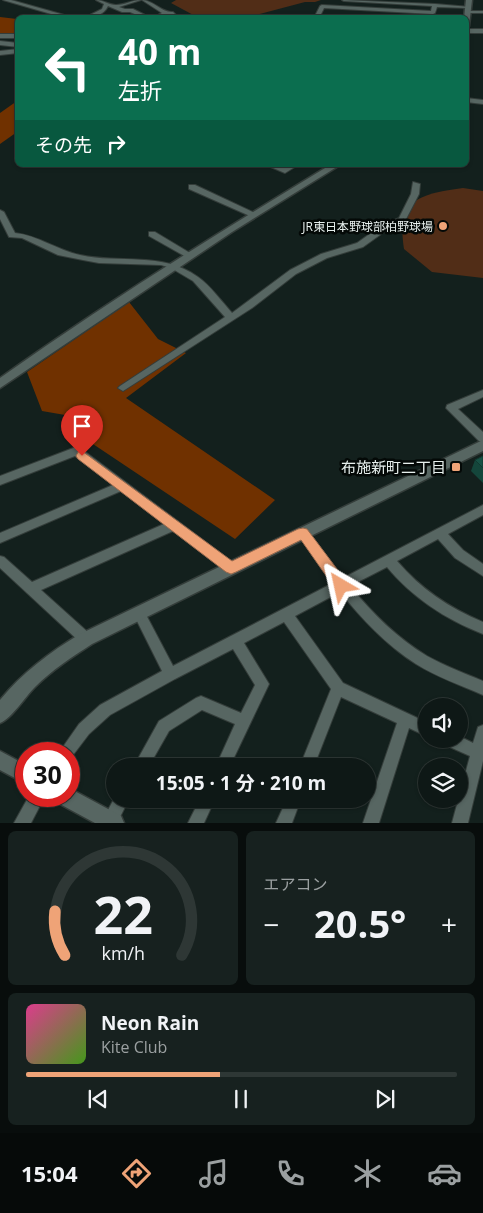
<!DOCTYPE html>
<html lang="ja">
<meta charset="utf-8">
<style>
:root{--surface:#0e1816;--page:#17211f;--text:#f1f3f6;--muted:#9ba0a1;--line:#2e3735;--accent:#efa377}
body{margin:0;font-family:"Open Sans","Noto Sans JP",sans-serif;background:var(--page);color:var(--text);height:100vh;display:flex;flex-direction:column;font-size:19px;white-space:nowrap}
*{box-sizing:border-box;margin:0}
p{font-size:16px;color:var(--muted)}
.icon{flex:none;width:28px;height:28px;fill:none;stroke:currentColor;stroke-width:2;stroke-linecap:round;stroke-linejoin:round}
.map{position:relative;height:823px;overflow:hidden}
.drawer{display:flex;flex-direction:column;gap:8px;padding:8px;background:#080d0c;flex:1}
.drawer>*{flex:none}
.banner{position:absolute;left:15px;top:15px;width:454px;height:152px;border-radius:8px;box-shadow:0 1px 4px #0004,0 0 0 1px var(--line);background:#0b6e4f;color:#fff;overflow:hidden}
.fabs{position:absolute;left:418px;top:698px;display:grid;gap:10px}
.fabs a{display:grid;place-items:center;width:50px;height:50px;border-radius:50%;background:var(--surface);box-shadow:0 1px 4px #0004,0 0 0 1px var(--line);font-size:25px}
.speed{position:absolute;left:15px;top:742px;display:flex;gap:10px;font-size:25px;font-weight:700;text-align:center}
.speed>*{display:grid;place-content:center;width:65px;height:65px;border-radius:50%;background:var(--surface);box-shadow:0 1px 4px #0004,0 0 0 1px var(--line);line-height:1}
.speed .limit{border:8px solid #d22;background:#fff;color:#111}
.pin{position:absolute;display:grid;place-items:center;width:42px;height:42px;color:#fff;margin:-51px -21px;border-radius:50% 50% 50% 0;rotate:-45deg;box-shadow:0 0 5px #0007}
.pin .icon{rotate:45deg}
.me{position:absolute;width:55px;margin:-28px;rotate:324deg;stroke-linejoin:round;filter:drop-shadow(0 0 4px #0008)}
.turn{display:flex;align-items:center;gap:18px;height:105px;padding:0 20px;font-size:22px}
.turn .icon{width:65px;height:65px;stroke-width:2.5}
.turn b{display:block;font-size:35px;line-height:42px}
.then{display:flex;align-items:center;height:48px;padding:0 20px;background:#0003;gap:10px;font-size:19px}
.big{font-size:38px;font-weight:700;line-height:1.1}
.drawer .card{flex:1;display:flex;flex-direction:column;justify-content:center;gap:8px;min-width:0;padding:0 18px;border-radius:8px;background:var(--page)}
.drawer .dial{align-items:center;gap:0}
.dial svg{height:130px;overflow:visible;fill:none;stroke:var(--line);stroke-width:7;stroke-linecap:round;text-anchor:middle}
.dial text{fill:var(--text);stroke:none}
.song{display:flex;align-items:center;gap:15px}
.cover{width:60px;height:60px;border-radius:8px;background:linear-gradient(135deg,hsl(330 70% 55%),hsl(100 70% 35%))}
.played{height:5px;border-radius:2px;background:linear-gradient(90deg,var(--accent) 45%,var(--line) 45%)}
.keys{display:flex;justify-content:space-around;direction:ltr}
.heat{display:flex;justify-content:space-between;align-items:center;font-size:28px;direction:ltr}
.drawer .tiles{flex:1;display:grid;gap:8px;grid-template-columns:1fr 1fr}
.card:last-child{grid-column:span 2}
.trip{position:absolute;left:106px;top:758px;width:270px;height:50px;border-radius:25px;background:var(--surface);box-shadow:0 1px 4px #0004,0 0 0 1px var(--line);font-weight:700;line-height:50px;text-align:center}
.menu{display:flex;height:80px;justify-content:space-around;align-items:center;background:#060a09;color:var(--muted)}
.menu .icon{width:35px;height:35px}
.menu .on{color:var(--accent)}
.menu b{font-size:22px;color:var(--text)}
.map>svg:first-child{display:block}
.green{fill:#512d17}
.forest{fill:#703100}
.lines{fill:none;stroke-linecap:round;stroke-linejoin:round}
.minor-casing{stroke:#343d3a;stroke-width:2}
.tertiary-casing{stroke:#343d3a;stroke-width:3}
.minor{fill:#576662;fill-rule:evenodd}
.tertiary{fill:#576662;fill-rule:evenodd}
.wall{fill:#14463b}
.building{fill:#175145;stroke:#103930}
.route{fill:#efa377;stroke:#9b6a4d}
.poi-dot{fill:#efa377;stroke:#040907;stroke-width:2}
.labels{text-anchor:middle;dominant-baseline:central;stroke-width:5;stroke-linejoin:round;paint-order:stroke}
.far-poi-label{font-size:12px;fill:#e8f0ee;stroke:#040907;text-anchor:end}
.poi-label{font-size:15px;fill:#e8f0ee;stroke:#040907;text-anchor:end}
</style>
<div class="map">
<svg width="483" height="823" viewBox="0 0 483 823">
<rect width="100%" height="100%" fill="#13201d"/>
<!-- green -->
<g class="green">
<polygon points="176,0 321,0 315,2 305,2 245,18 197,17 171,3"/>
<path d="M 463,188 L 483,191 L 483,278 L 432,272 L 404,249 C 396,199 420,194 463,188 Z"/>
</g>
<!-- forest -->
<g class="forest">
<polygon points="0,17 17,19 17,33 0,38"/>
<polygon points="17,101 17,132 0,144 0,113"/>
<polygon points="129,302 158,339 186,353 126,398 275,500 235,539 75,432 65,415 42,411 27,372"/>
</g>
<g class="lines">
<!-- minor casing -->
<g class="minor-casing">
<g id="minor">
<polygon points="3,0 11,0 75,18 65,18"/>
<path d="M 96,0 C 103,0 109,5 116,5 C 125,5 132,0 141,0 L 119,7 L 125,9 L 133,9 L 151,18 L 144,18 L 130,12 L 122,12 L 108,6 C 104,15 93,18 84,18 L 102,9 L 104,4 Z"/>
<path d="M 142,0 C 153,0 162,13 173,12 L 179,18 L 173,18 L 170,15 L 163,18 L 152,18 L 162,13 Z"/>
<polygon points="342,0 435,4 470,7 468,8 437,7 435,13 433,14 324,8 319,18 314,18 320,6 322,5 431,11 432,6 344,1"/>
<polygon points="466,11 483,11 483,13 468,13"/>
<rect x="466" y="29" width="17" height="4"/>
<rect x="0" y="34" width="18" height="4"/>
<polygon points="0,41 18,43 18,47 0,45"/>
<polygon points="18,49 18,53 0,55 0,51"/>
<polygon points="466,98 483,100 483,104 466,102"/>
<polygon points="266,165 275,165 284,168 290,165 298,165 285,173"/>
<path d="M 413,182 L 420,184 L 419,194 L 405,221 L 384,232 L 363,247 L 327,258 L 296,274 L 252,308 L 123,391 L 118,388 L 120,386 L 225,317 L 193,281 L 171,268 L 161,265 L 99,263 L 83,260 L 58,255 L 22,238 L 9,237 L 0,219 L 0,210 L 4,212 L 15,233 C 37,235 57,250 80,255 C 120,264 162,251 198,277 C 210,285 222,302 232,313 L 290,270 L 321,254 L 357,243 L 378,228 L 399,218 L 411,194 Z"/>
<polygon points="189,185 195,185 257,214 256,216 250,216 189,189"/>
<polygon points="149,232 155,232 195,256 191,258 188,258 149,236"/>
<polygon points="483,390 483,397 458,409 483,432 483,442 479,441 446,408 447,405"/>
<polygon points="76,447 80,448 235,564 237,568 235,572 231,573 227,572 173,531 41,590 91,635 92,639 91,643 86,645 81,643 0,568 0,556 4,557 32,582 164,524 121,491 0,543 0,533 113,485 75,456 0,485 0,476"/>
<path d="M 483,505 L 483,515 L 448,534 L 463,550 L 483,564 L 483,576 L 455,558 L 438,539 L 397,561 C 421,589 449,608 483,622 L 483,634 C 445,619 413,598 387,567 L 350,586 C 372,613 397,638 427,656 C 445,666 464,673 483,681 L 483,695 C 460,685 437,677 416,664 C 386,645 362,619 340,592 L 295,616 L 343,683 L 426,722 L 426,736 L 409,728 L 379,823 L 363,823 L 397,723 L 341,697 L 314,766 L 300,766 L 331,689 L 284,622 L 244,643 L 269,684 L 230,766 L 216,766 L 235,724 L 202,710 L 169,731 L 149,766 L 134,766 L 159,721 L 196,698 L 201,696 L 241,713 L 255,685 L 233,649 L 175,679 L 110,715 L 89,734 L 70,759 L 69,760 L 69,754 L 58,754 L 79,724 L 100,705 L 162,671 L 133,613 L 135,609 L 139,607 L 143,609 L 173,666 L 333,583 L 299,536 L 297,533 L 299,530 L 303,528 L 307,530 L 343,578 Z"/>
<polygon points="483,725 483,761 468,823 452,823 470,756 443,744 441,739 459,739 459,736 473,743 478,727"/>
<polygon points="29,796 45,796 31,823 14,823"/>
<polygon points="115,797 115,799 129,799 117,823 101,823"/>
<polygon points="200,799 215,799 204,823 188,823"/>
<polygon points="287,799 301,799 292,823 276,823"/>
</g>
</g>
<!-- tertiary casing -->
<g class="tertiary-casing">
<g id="tertiary">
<polygon points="466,0 472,0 469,26 466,28 466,18 464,18"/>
<path d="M 330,165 L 340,165 L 232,232 L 0,388 L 0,378 C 107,302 218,233 330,165 Z"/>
<path d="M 483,440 L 483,451 L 92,644 C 72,657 52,670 35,687 C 25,697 12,718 0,723 L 0,700 C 22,673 50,652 80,634 Z"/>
<polygon points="0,751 26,765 26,784 0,770"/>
<polygon points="69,788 121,816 124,823 95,823 58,803 56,796 69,796"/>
</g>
</g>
<!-- minor -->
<use href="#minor" class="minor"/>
<!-- tertiary -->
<use href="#tertiary" class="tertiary"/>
</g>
<!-- wall -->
<polygon class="wall" points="483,456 483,483 471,471 475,460"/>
<!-- building -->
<polygon class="building" points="483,456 483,468 475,460"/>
<!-- route -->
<polygon class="route" points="82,451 232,561 298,529 303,528 307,529 346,581 348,586 346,590 341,592 336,590 301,540 236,572 231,574 226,572 78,459 76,456 78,452"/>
<!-- markers -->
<g class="poi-dot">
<circle cx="443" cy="226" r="5"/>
<rect x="451" y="462" width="10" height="10" rx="2.5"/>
</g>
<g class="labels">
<!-- far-poi labels -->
<g class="far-poi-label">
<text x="433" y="226">JR東日本野球部柏野球場</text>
</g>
<!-- poi labels -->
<g class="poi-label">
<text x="446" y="467">布施新町二丁目</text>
</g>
</g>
</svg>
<div class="fabs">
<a><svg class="icon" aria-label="sound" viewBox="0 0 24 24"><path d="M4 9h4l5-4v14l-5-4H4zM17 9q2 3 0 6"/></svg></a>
<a><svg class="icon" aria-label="layers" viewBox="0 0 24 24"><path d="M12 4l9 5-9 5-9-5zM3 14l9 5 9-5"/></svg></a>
</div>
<div class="speed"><div class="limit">30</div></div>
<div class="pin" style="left:82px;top:456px;background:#d93025"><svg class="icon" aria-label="arrive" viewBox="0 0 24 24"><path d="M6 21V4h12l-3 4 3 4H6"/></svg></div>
<svg class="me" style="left:341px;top:586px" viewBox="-20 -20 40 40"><path d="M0-17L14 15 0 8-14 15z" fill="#efa377" stroke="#fff" stroke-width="4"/></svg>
<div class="trip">15:05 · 1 分 · 210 m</div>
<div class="banner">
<div class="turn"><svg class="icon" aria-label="left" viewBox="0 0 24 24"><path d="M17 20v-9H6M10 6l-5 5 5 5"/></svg><div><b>40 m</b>左折</div></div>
<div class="then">その先<svg class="icon" aria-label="right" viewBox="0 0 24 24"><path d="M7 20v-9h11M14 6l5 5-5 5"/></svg></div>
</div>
</div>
<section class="drawer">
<div class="tiles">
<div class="card dial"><svg viewBox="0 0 100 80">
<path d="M14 69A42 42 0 1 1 86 69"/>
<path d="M14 69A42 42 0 0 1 8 42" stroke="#efa377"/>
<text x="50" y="56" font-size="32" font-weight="700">22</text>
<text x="50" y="72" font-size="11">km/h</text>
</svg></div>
<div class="card"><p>エアコン</p>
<div class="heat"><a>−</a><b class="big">20.5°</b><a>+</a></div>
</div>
<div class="card">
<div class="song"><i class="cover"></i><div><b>Neon Rain</b><p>Kite Club</p></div></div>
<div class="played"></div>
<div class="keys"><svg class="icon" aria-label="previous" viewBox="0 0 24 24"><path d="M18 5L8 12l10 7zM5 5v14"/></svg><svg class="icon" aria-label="pause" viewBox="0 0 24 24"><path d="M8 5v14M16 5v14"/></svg><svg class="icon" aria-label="next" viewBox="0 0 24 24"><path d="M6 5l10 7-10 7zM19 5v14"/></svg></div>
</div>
</div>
</section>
<nav class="menu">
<b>15:04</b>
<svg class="icon on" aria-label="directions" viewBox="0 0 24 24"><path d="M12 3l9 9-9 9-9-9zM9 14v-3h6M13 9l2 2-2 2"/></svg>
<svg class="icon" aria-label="music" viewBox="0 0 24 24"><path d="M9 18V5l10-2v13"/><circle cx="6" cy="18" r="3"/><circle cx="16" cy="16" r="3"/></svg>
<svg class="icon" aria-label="phone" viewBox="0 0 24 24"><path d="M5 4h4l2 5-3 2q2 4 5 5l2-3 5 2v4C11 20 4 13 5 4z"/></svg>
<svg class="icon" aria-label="climate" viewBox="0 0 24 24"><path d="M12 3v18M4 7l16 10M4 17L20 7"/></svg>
<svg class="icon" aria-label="car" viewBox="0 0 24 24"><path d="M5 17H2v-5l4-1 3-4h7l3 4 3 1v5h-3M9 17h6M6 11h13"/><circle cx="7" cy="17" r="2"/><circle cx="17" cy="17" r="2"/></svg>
</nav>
